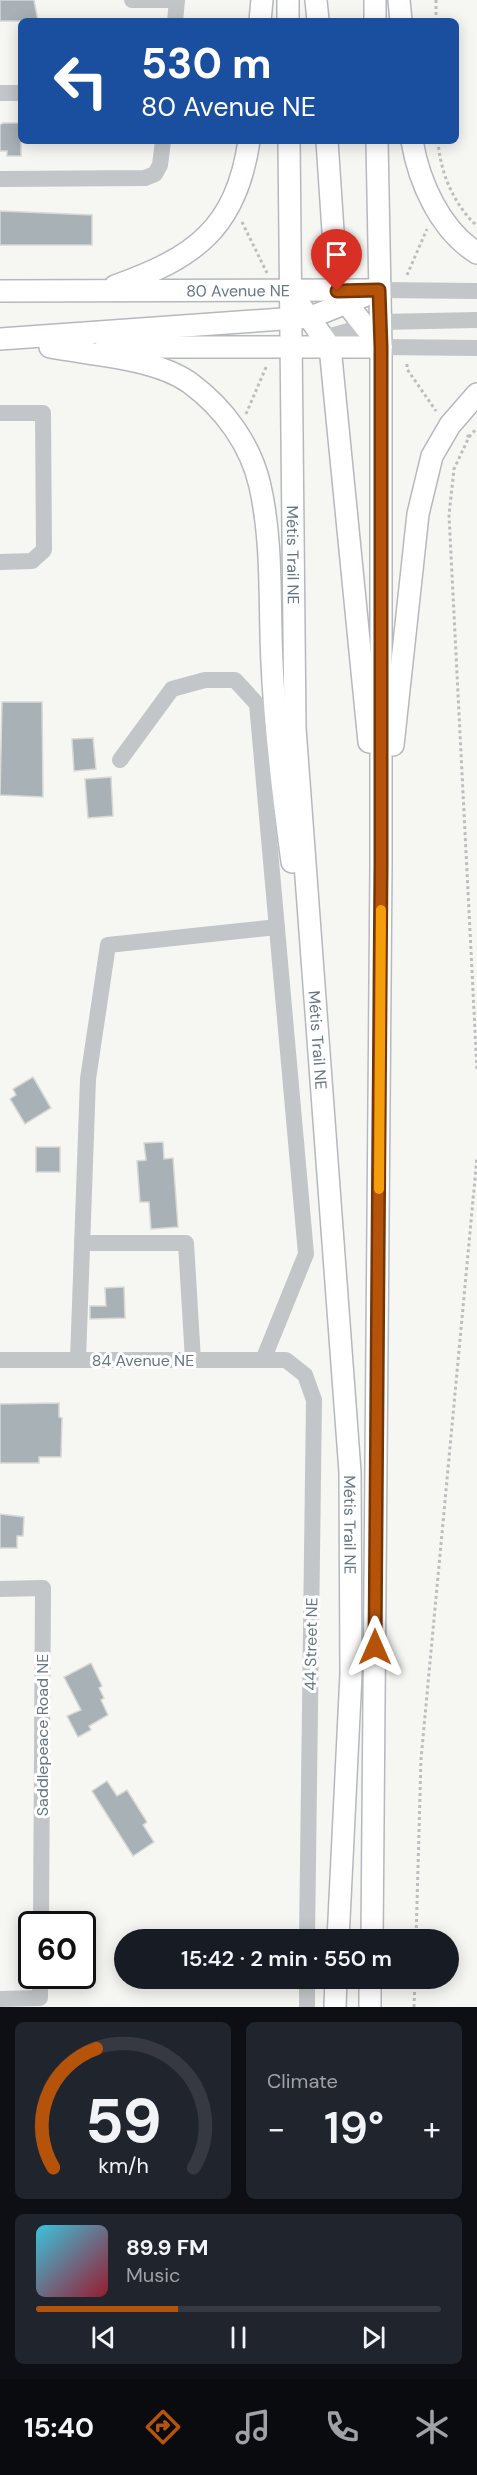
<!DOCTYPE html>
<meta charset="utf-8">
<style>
:root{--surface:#171b24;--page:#20242c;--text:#f1f3f6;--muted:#9ea1a6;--line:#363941;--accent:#b45309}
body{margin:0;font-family:"DM Sans",sans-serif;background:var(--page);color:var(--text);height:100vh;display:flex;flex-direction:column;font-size:22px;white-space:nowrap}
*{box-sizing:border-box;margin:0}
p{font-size:20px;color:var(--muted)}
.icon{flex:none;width:33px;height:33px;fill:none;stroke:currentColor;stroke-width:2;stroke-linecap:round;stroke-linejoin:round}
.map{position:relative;height:2007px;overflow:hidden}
.drawer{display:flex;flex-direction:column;gap:15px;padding:15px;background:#0d0f14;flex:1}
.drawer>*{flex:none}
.guide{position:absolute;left:18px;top:18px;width:441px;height:126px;border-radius:9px;box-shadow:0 3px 15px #0003;background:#1a4fa0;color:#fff;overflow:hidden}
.speed{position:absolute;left:18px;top:1911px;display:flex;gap:12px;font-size:30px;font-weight:700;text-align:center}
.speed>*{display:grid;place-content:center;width:78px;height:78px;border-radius:50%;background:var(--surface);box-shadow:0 3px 15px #0003;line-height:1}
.speed .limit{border:3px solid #111;border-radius:9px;background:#fff;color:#111}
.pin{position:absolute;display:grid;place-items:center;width:51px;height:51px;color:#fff;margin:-62px -26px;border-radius:50% 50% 50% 0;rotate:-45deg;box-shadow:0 0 6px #0007}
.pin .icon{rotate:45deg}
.me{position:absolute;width:66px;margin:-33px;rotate:0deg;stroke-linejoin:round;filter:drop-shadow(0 0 4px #0008)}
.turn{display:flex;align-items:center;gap:21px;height:126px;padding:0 24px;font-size:27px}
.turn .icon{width:78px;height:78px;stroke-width:2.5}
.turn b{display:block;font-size:42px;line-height:51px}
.big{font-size:45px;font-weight:600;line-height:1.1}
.drawer .tile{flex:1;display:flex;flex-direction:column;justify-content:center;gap:9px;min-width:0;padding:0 21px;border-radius:9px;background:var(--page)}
.drawer .dial{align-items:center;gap:0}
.dial svg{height:156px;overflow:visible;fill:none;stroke:var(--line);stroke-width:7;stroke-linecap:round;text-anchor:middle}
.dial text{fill:var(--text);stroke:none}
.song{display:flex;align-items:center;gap:18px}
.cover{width:72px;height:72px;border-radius:9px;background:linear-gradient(135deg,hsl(190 70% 55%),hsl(350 70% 35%))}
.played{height:6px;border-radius:3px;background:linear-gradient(90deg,var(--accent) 35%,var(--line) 35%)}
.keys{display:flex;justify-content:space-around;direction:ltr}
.heat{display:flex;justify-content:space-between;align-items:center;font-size:33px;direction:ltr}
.drawer .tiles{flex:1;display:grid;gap:15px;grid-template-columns:1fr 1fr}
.tile:last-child{grid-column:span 2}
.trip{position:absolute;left:114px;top:1929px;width:345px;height:60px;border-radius:30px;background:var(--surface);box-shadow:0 3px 15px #0003;font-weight:600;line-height:60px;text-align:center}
.dock{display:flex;height:96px;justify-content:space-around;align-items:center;background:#090b0e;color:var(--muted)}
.dock .icon{width:42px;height:42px}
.dock .active{color:var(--accent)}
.dock b{font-size:27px;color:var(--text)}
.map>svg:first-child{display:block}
.building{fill:#a8b1b6;stroke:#d8d8d5;stroke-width:1.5}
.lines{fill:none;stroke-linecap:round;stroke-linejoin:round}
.major-casing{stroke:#b5b9bd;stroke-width:24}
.path{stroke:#bcbec0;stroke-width:3;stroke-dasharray:3 3;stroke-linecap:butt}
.minor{stroke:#c2c6c9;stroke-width:16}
.major{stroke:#fff;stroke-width:21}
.route-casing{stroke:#753606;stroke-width:15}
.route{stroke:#b45309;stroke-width:10}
.slow{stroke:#f59e0b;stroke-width:10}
.labels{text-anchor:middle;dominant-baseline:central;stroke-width:6;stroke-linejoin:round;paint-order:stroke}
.street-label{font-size:16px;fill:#657684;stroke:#fff}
</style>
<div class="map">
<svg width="477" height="2007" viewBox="0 0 477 2007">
<rect width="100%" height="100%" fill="#f6f6f3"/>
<!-- building -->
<g class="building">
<polygon points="0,0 34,0 38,21 0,21"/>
<polygon points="3,123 21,123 21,156 7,156 7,151 0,151 0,125"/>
<polygon points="0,211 92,215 92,245 0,245"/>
<polygon points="2,702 42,702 43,797 0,795"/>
<polygon points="93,738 96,769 74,771 72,739"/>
<polygon points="111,777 113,816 88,818 85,779"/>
<polygon points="33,1077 51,1108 25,1124 10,1099 16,1095 13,1089"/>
<polygon points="163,1142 164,1159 173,1158 178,1227 151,1229 149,1202 140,1202 137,1161 146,1160 144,1143"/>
<rect x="36" y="1147" width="24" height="25"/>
<polygon points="124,1287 125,1318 90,1319 90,1306 106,1306 105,1288"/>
<polygon points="59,1403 59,1417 62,1418 61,1457 39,1457 39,1463 0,1463 0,1404"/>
<polygon points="0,1514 24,1517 23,1536 17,1536 17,1548 0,1548"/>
<polygon points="91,1663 102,1686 99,1688 104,1698 101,1700 108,1715 89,1726 91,1730 78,1737 67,1716 81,1710 64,1677"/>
<polygon points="107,1781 117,1796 127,1790 147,1822 143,1825 154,1842 133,1856 92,1791"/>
</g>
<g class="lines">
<!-- major casing -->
<g class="major-casing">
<g id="major">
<polyline points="288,0 288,21"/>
<polyline points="316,0 318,21"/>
<polyline points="375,0 375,21"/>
<polyline points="399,0 401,21"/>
<polyline points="260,21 262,0"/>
<path id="s1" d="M 289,141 L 295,728 L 350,1472 L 351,1674 L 338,1940"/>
<polyline points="327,141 337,291 381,347"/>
<path d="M 412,141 C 419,182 440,230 477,253"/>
<path d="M 115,286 C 194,258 236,229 249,141"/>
<path id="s2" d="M 0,291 L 370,290"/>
<polyline points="290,291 330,347 369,742"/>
<polyline points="0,339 311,317 379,290"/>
<path d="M 50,347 C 93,355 155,358 190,383 C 224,408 251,445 260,486 C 273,543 269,605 272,663 C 275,730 283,796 292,862"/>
<polyline points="106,347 381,347"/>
<polyline points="393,745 418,514 432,456 450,425 477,394"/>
<polyline points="372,1940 381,865 381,347 377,141"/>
<polyline points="335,2007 336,1978"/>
<polyline points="370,2007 370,1978"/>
</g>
</g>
<!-- path -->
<g class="path">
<polyline points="436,0 436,21"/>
<path d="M 438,141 C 440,172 454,205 477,226"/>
<polyline points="242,222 267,273"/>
<polyline points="407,275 427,229"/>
<polyline points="407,364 407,369 436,411"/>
<polyline points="246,414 267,365"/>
<polyline points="467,435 469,437 454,469 449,515 477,1070"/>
<polyline points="469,437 477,428"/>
<polyline points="416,1940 421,1759 477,1157"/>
<polyline points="414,2007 415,1978"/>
</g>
<!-- minor -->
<g class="minor">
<polyline points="132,0 177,0"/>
<polyline points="175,21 177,0"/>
<polyline points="0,93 21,93"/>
<polyline points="0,179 145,178 155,174 160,165 163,141"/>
<polyline points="379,290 477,291"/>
<polyline points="313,341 380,322 477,320"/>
<polyline points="381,347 477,348"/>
<polyline points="0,413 43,413 44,550 32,561 0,562"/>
<polyline points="120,760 172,689 205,680 235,680 257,704 306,1254 263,1360"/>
<polyline points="82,1243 186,1243 193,1360"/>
<polyline points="0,1360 286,1360 305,1375 314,1400 307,1940"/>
<polyline points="78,1360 88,1079 108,945 277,927"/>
<polyline points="0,1589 43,1588 41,1924"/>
<polyline points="0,1999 40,1998 40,1976"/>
<polyline points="307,2007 307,1978"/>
</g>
<!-- major -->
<use href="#major" class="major"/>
</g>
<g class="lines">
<!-- route casing -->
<g class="route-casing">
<polyline id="route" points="337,291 379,290 381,347 381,865 375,1647"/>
</g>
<!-- route -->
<use href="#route" class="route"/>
<!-- slow -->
<polyline class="slow" points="379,1189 381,910"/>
</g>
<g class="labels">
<!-- street labels -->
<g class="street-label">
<text stroke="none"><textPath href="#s2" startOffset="238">80 Avenue NE</textPath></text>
<text stroke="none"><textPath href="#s1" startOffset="414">Métis Trail NE</textPath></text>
<text stroke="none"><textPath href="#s1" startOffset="900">Métis Trail NE</textPath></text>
<text x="143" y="1360">84 Avenue NE</text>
<text stroke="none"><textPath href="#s1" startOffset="1386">Métis Trail NE</textPath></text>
<text transform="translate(311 1644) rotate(-89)">44 Street NE</text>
<text transform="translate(42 1735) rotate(-90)">Saddlepeace Road NE</text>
</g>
</g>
</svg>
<div class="speed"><div class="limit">60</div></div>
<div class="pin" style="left:337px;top:291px;background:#d93025"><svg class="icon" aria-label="arrive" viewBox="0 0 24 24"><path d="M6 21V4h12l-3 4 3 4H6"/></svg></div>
<svg class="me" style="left:375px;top:1647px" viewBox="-20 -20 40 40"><path d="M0-17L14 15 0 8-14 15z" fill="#b45309" stroke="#fff" stroke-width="4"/></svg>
<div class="trip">15:42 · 2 min · 550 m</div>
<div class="guide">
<div class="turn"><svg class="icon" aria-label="left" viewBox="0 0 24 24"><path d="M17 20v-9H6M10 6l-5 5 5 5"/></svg><div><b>530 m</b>80 Avenue NE</div></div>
</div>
</div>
<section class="drawer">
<div class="tiles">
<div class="tile dial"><svg viewBox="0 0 100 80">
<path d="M14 69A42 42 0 1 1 86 69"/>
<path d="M14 69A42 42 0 0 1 36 8" stroke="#b45309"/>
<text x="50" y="56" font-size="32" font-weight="700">59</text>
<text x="50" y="72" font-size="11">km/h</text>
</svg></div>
<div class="tile"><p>Climate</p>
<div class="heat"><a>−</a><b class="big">19°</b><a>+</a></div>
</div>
<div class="tile">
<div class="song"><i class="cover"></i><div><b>89.9 FM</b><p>Music</p></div></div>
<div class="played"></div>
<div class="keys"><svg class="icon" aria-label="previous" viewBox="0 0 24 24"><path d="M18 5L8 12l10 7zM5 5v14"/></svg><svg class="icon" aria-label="pause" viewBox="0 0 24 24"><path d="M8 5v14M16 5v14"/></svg><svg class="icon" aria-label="next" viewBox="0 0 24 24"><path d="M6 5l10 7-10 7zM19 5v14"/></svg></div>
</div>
</div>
</section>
<nav class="dock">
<b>15:40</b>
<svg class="icon active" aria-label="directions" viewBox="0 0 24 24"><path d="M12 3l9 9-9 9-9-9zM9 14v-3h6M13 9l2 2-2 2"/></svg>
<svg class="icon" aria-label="music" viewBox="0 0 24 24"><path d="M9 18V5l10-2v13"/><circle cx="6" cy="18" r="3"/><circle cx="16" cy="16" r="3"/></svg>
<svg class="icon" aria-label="phone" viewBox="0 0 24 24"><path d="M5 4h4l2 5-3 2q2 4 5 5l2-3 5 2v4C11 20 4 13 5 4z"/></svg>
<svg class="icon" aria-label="climate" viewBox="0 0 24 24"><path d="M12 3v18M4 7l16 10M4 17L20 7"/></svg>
</nav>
